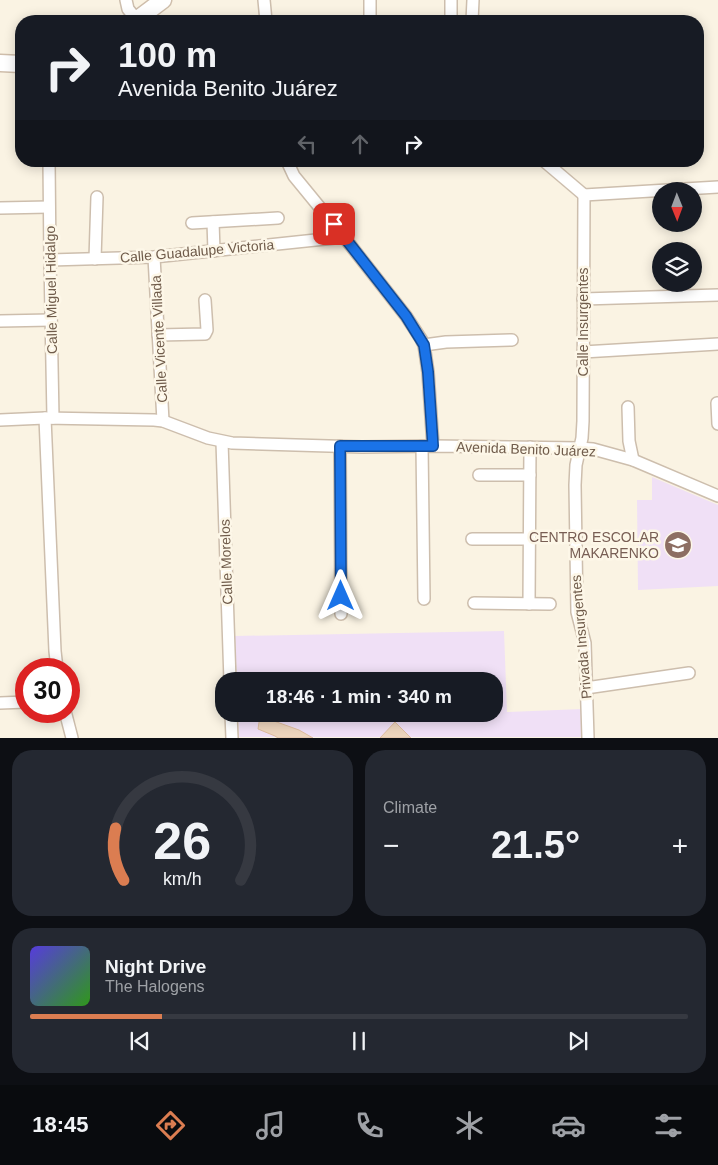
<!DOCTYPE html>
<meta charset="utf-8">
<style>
:root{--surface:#171b24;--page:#242831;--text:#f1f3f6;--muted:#9ea1a6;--line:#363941;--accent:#db7d51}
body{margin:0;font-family:Helvetica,sans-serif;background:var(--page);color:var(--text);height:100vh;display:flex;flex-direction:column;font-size:19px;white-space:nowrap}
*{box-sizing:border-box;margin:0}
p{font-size:16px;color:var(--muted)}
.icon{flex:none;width:28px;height:28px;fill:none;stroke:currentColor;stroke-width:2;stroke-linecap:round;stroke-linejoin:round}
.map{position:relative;height:738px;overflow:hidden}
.sheet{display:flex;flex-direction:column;gap:12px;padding:12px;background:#0d0f14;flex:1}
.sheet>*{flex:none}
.top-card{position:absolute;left:15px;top:15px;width:689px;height:152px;border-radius:20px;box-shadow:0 2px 12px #0003;background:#171b24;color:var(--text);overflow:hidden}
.needle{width:32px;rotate:179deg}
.controls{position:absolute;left:652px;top:182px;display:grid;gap:10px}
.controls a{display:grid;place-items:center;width:50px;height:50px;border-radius:50%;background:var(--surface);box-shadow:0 2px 12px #0003;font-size:25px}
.speed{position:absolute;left:15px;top:658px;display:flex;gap:10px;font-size:25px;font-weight:700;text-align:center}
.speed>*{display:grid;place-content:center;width:65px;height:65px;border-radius:50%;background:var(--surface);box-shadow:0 2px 12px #0003;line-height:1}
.speed .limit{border:8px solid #d22;background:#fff;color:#111}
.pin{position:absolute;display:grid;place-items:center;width:42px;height:42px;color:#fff;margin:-21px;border-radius:10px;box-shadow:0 2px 8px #0006}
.me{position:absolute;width:55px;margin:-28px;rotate:0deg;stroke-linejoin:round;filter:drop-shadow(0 0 4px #0008)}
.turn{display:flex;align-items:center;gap:18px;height:105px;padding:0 20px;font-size:22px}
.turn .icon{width:65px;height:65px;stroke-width:2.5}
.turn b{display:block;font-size:35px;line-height:42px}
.lanes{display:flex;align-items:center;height:48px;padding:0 20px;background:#0003;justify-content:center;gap:25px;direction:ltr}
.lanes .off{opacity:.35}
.big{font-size:38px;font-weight:800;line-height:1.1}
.sheet .tile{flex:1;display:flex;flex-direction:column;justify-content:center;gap:8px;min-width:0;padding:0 18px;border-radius:20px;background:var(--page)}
.sheet .dial{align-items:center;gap:0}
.dial svg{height:130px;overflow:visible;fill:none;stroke:var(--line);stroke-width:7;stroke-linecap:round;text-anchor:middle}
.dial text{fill:var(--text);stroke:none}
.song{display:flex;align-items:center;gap:15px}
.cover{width:60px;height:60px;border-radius:8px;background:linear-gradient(135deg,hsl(250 70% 55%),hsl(110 70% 35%))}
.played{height:5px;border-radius:2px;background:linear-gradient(90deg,var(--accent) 20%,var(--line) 20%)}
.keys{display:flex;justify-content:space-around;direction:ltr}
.heat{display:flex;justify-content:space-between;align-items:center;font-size:28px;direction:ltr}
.sheet .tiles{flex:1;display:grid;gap:12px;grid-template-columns:1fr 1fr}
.tile:last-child{grid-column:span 2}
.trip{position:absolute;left:215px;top:672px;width:288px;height:50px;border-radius:20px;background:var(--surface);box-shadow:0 2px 12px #0003;font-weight:800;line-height:50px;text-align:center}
.tab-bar{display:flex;height:80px;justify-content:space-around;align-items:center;background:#090b0e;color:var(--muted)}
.tab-bar .icon{width:35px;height:35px}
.tab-bar .active{color:var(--accent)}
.tab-bar b{font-size:22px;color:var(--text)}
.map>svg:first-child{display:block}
.education{fill:#f0e0f6}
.building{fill:#edd5bd;stroke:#dfbd9e}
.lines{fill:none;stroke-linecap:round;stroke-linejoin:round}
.street-casing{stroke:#cdbead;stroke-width:14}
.secondary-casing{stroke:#cfbeab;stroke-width:19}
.street{stroke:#fff;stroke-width:11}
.secondary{stroke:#fff;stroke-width:16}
.route-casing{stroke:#114b97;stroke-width:12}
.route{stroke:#1a73e8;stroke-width:9}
.labels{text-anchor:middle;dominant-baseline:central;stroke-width:5;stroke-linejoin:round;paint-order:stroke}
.street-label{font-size:14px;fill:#705c4b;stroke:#fdf7e8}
.education-label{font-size:14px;fill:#785e54;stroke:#fdf7e8;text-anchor:end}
</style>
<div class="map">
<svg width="718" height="738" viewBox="0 0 718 738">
<rect width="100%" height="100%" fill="#faf3e3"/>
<!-- education -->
<g class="education">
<polygon points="652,477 718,505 718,586 638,590 637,500 652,500"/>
<polygon points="504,631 507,712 582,709 583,737 239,737 238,714 494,714 494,681 237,681 235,636"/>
</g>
<!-- building -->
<g class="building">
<polygon points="260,716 299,730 313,738 278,738 275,736 258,729"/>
<polygon points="395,722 411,738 380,738"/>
</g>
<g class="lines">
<!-- street casing -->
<g class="street-casing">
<g id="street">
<polyline points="126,0 128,9 137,20"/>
<polyline points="264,0 266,21"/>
<polyline points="370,21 370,0"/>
<polyline points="451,21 451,0"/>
<polyline points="472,21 473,0"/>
<polyline points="49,161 50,260 53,418"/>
<polyline points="287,161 294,176 344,237 406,316 421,339 424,345 428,372 433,446"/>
<polyline points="544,161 584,195"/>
<polyline points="584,195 583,421 582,438 576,465 575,485 577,612 585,643 588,738"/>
<polyline points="584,195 718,187"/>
<polyline points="0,208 49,207"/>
<polyline points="213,222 214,251"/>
<polyline points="192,223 278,218"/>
<polyline points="154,257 163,421"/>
<polyline points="95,259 97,197"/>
<polyline points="50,260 154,257 344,237"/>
<polyline points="583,299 718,295"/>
<polyline points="0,321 51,320"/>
<polyline points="158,335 205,334 207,330 205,300"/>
<polyline points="424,345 446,342 512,340"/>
<polyline points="583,352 718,344"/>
<polyline points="717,403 718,424"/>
<polyline points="628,407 629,441 633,460"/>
<polyline points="45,418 55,651 57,669"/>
<polyline points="0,420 45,418 154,420 163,421 208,438 232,443 362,447 433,446 579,448 593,449 633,460 718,496"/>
<polyline points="222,442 230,681"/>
<polyline points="340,446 341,614"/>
<polyline points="422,446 424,599"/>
<polyline points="479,475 530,475"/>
<polyline points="472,539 530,539"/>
<polyline points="474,603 550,604"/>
<polyline points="529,604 530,447"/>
<polyline points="586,688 689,673"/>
<polyline points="0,703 26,702"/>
<polyline points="65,711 72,738"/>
<polyline points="231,714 232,738"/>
</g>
</g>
<!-- secondary casing -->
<g class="secondary-casing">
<g id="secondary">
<polyline points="135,21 163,0"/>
<polyline points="0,63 21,64"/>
</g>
</g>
<!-- street -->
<use href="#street" class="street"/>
<!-- secondary -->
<use href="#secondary" class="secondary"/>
</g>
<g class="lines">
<!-- route casing -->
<g class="route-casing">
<polyline id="route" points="334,224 406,316 424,345 428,372 433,446 340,446 341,596"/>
</g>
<!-- route -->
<use href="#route" class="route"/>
</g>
<!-- icons -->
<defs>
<g id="school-disc" transform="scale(1.4375)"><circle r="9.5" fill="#8d6e63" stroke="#fdf7e8"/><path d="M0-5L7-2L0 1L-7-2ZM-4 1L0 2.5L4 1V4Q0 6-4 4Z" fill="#fff"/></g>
</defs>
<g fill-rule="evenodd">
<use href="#school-disc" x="678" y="545"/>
</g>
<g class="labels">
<!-- street labels -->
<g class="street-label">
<text transform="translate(197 251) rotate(-5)">Calle Guadalupe Victoria</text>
<text transform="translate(51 290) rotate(-91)">Calle Miguel Hidalgo</text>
<text transform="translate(583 322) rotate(-90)">Calle Insurgentes</text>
<text transform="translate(159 339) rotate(-93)">Calle Vicente Villada</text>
<text transform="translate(526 449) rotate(2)">Avenida Benito Juárez</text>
<text transform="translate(226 562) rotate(-92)">Calle Morelos</text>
<text transform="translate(581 637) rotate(-95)">Privada Insurgentes</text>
</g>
<!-- education labels -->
<g class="education-label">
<text x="659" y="537">CENTRO ESCOLAR<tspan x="659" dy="16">MAKARENKO</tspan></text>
</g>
</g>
</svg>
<div class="controls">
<a><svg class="needle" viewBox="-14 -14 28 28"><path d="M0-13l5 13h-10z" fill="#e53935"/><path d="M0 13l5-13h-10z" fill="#9ea1a6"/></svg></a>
<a><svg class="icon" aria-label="layers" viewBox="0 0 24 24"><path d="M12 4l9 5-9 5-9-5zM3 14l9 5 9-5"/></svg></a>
</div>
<div class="speed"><div class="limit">30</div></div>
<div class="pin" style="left:334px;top:224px;background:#d93025"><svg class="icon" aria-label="arrive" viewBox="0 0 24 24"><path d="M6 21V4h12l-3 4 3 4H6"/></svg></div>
<svg class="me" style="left:341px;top:596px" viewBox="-20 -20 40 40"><path d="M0-17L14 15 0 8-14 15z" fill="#1a73e8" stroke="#fff" stroke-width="4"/></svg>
<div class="trip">18:46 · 1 min · 340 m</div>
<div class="top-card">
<div class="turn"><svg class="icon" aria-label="right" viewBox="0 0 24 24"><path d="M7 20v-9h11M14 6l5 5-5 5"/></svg><div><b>100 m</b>Avenida Benito Juárez</div></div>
<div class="lanes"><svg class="icon off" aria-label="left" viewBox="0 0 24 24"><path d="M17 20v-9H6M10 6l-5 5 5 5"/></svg><svg class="icon off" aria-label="ahead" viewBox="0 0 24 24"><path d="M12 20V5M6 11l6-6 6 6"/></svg><svg class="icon" aria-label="right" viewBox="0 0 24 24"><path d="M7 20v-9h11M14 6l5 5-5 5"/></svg></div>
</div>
</div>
<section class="sheet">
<div class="tiles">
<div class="tile dial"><svg viewBox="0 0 100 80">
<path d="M14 69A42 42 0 1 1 86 69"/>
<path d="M14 69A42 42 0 0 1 9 37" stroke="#db7d51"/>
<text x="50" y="56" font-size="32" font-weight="700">26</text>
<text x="50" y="72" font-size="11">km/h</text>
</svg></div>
<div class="tile"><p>Climate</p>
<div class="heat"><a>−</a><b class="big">21.5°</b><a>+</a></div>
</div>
<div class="tile">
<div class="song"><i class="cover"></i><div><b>Night Drive</b><p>The Halogens</p></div></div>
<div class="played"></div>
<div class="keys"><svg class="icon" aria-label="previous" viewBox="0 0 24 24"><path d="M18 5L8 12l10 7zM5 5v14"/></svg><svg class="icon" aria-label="pause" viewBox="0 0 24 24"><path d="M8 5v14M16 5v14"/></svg><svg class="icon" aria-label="next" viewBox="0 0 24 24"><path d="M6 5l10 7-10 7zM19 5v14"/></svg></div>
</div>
</div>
</section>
<nav class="tab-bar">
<b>18:45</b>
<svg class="icon active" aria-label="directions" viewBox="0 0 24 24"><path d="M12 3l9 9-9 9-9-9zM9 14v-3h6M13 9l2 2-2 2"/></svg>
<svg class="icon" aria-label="music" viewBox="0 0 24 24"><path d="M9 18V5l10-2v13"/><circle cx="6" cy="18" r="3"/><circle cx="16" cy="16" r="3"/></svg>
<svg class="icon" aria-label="phone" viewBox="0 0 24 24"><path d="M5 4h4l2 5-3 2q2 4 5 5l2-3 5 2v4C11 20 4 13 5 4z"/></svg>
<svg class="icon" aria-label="climate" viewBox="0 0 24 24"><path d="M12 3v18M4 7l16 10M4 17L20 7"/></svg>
<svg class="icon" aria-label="car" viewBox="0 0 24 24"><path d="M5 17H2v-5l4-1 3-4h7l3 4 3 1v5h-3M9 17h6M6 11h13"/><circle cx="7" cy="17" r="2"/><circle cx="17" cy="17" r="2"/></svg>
<svg class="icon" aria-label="filters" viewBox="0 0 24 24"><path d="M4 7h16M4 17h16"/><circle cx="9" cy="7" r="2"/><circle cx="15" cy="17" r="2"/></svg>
</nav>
